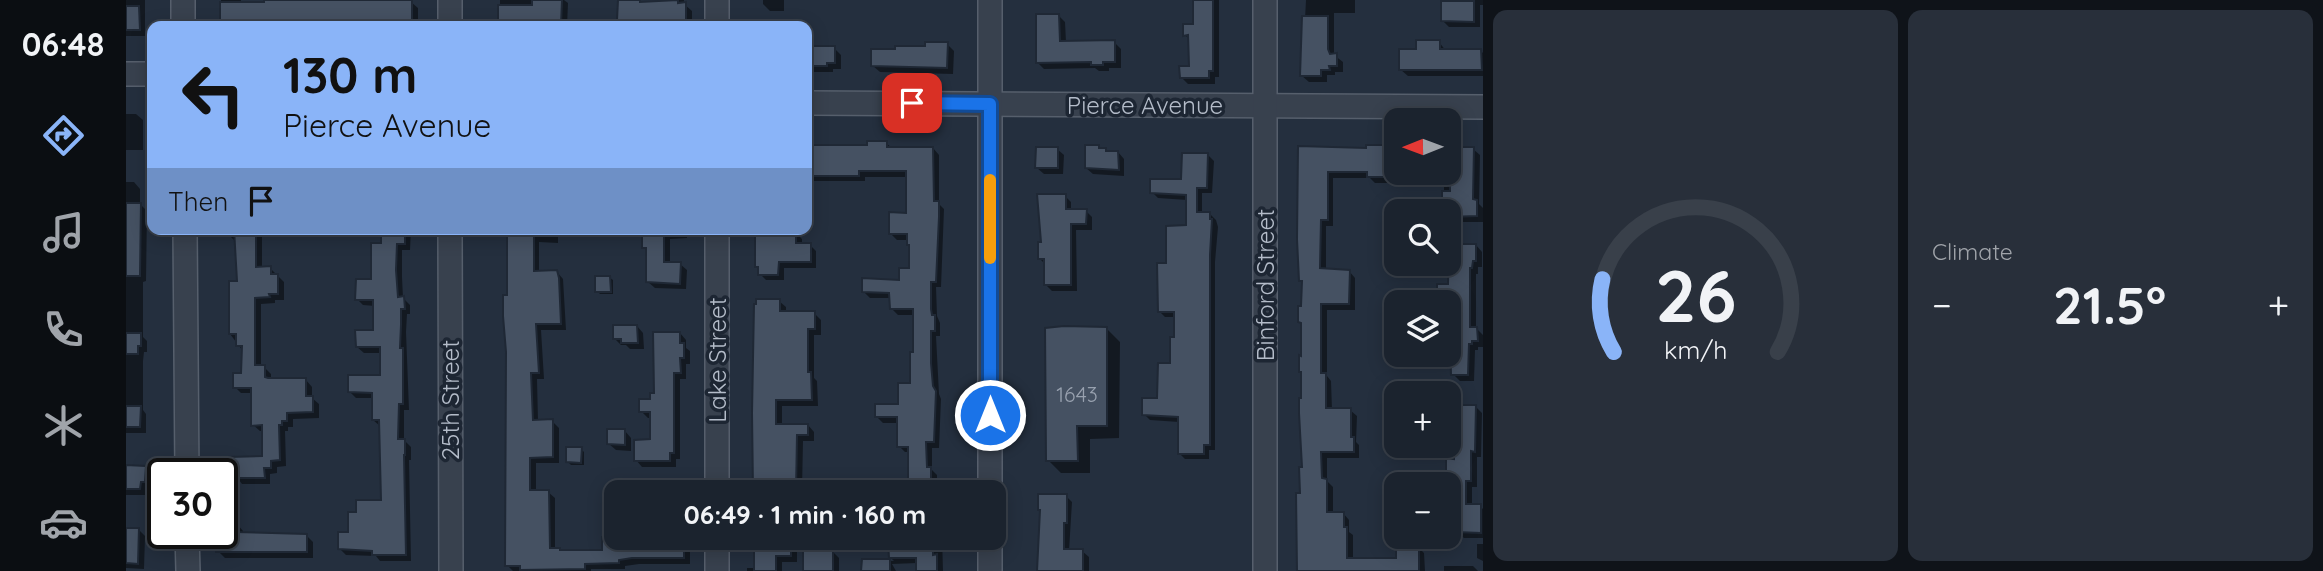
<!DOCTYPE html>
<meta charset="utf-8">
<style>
:root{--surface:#1b232e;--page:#282f3a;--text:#f1f3f6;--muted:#a0a4aa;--line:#39404a;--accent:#8ab4f8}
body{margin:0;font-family:Quicksand,sans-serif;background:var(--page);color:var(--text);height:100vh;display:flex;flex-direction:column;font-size:26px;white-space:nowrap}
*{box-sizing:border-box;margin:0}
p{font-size:23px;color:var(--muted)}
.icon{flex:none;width:38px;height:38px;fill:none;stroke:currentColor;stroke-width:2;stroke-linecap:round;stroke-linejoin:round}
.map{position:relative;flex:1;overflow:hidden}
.panel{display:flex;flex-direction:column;gap:10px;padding:10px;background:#0f1319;width:840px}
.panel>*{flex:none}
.guide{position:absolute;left:21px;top:21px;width:665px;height:214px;border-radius:14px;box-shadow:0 4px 18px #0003,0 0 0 2px var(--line);background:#8ab4f8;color:#111;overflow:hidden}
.needle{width:46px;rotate:269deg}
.fabs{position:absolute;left:1258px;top:108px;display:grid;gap:14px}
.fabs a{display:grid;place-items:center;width:77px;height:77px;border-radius:14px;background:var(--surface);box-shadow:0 4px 18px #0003,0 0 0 2px var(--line);font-size:35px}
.speed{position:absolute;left:21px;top:458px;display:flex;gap:14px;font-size:35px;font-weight:700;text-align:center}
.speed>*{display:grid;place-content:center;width:91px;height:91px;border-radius:50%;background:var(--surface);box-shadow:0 4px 18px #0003,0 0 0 2px var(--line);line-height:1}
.speed .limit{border:4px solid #111;border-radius:10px;background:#fff;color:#111}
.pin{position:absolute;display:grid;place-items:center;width:60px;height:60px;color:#fff;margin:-30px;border-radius:14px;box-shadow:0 4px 10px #0006}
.me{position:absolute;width:77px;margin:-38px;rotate:0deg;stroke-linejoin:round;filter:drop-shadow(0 0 5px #0008)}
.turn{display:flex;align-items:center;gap:24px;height:147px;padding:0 21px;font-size:32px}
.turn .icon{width:91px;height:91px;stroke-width:2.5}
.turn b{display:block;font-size:49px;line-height:60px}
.then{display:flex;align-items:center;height:66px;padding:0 21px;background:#0003;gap:14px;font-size:26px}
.big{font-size:52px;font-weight:800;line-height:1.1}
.panel .tile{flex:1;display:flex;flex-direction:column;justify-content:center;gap:10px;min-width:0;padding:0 24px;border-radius:14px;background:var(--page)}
.panel .dial{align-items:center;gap:0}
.dial svg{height:182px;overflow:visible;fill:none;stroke:var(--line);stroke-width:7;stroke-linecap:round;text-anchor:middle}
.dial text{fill:var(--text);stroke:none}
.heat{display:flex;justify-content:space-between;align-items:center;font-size:38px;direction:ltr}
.panel .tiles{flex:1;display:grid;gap:10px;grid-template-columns:repeat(2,1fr)}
.trip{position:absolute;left:478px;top:480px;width:402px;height:70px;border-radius:14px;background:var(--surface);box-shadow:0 4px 18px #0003,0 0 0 2px var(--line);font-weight:800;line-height:70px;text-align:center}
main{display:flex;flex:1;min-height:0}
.dock{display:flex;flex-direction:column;width:126px;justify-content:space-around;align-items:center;background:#0b0e12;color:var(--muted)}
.dock .icon{width:49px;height:49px}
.dock .active{color:var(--accent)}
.dock b{font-size:32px;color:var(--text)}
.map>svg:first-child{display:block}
.shadow{fill:#0007}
.building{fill:#455162;stroke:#1f2835;stroke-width:2}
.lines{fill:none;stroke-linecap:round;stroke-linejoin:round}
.minor-casing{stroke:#565f6c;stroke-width:26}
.minor{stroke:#38414e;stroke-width:23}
.route-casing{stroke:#114b97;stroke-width:18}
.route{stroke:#1a73e8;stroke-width:12}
.slow{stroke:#f59e0b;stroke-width:12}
.labels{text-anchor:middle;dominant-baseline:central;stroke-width:7;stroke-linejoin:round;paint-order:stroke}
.number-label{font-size:21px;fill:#98a1af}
.street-label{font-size:24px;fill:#b4bcc9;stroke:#1d2633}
</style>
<main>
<nav class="dock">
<b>06:48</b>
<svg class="icon active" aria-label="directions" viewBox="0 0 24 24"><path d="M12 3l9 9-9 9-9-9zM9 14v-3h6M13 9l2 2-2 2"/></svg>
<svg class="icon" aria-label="music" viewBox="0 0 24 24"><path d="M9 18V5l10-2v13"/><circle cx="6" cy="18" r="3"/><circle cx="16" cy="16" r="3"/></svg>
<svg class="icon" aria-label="phone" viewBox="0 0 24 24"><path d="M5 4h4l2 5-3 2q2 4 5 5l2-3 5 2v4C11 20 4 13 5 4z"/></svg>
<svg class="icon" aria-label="climate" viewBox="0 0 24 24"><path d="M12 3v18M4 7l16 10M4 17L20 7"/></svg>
<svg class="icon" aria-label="car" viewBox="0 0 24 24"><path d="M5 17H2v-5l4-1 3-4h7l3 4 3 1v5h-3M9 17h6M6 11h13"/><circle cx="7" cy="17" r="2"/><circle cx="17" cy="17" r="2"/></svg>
</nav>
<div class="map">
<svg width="1357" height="571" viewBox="0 0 1357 571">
<rect width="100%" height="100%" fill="#242f3e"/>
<!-- shadow -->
<g class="shadow">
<rect x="0" y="0" width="19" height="36"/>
<polygon points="95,0 115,0 115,4 138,4 138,0 285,2 292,8 292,26 97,26 95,24"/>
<polygon points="374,0 438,0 442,3 441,26 374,26"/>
<polygon points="541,0 558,0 558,4 566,11 566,26 500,26 493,20 513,1 516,4 541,4"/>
<polygon points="637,0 658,0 658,11 644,11 637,4"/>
<polygon points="1068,0 1093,0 1093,77 1089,77 1089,84 1062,84 1055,77 1065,68 1064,40 1059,35 1068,25"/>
<polygon points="1180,0 1229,0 1229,13 1208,13 1208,55 1217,62 1217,72 1209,72 1209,75 1201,75 1201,82 1183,82 1176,76"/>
<polygon points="1333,0 1357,0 1357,5 1354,5 1354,27 1323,27 1317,21 1333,3"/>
<polygon points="933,16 939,22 940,42 988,42 995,49 995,68 983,68 983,71 973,71 969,68 918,69 912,63"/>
<polygon points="1313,42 1320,51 1354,50 1357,53 1357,76 1282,76 1275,70 1292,51"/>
<polygon points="821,44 828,51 827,74 754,72 747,66 801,47"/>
<polygon points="681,48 708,48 715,55 715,69 707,69 707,72 681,72"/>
<polygon points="0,114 10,114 17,120 17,150 0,150"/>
<polygon points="760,143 766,148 807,148 813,155 813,204 818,209 815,287 810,287 811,316 814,323 814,336 810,336 813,394 815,399 813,448 806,448 806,470 811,475 811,488 798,488 798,492 777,492 777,483 784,484 784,452 779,452 773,446 773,423 757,423 751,417 774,406 786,385 789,353 788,315 772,315 765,308 765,298 744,298 738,292 775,281 785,270 785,246 783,240 771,240 765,234 782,215 782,177 739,177 739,181 686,181 681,176 681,146 733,147"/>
<polygon points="1258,146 1265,153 1265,183 1249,183 1244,178 1207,178 1207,226 1200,226 1200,270 1223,271 1229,278 1229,310 1201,310 1201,376 1205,381 1206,410 1224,410 1231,416 1230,442 1233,445 1233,458 1201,458 1201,481 1207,487 1207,513 1217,513 1223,520 1223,532 1227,535 1227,560 1272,560 1292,547 1298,553 1299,571 1172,571 1178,469 1177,283 1175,280 1173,148 1242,150"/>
<polygon points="972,147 983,153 992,152 998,159 998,176 967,174 960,168"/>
<polygon points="1323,148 1347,149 1354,155 1353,204 1357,208 1357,222 1330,222 1318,205 1318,177 1297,177 1294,173 1323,173"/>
<polygon points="931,149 938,155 937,174 918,174 911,168"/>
<polygon points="1082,155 1088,161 1086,193 1076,193 1076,214 1084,214 1090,220 1092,227 1089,262 1089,450 1083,450 1083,459 1059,459 1053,453 1053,422 1024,420 1018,414 1033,400 1046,365 1050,339 1050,317 1039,317 1033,311 1041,265 1062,227 1061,200 1032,198 1026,192 1057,180"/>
<polygon points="0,182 8,182 14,189 14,204 21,211 20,281 17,282 17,337 21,341 21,352 18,352 17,361 17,410 20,414 20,433 0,433"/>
<polygon points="939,196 945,202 945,211 960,211 966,217 966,230 950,230 951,291 926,291 919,284 919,264 913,258 917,243"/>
<polygon points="104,229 136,229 136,268 144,268 158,282 158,300 149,300 149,303 135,304 135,367 138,367 145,374 145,380 180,380 186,387 186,398 193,404 193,418 167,419 167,427 162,427 162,431 159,431 160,466 151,467 151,473 144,474 144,484 116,484 104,468 138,458 138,431 134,431 127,425 127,393 115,393 109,387 117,374 117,351 104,334 112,283 110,242 104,236"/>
<polygon points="256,229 285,229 284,250 276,250 276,277 277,298 284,305 284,314 281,314 280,332 283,410 278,410 278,440 285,447 285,460 283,460 285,561 254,561 250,556 220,555 214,549 224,534 232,513 256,502 254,426 247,420 248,398 230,398 224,392 256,377 256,353 238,353 231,347 249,332 249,306 237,305 231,299 247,281 256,244"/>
<polygon points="382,229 432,229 432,243 413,242 413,272 431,272 437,279 440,330 415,330 418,379 411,379 412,421 426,421 433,428 433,463 410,463 410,492 422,492 429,498 429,549 435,552 478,552 508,538 511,541 538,541 538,537 564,537 564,564 513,564 499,566 499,569 465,569 465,571 387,571 381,565"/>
<polygon points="518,229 561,229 561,238 544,239 544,264 554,264 561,270 560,289 529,288 522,282 522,251 518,248"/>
<polygon points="630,229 654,229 654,232 670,233 676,239 676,245 684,245 690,251 690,268 658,268 658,280 640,280 634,274 634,270 631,267"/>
<polygon points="1350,245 1356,252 1356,267 1352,267 1352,274 1350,274 1350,328 1357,335 1357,347 1352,347 1352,350 1349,350 1348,381 1334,381 1327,374 1327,360 1308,360 1304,355 1323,355 1324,286"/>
<polygon points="484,278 487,280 487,294 474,294 471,291"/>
<polygon points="653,301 660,307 660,313 688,313 695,320 695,335 688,335 688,378 691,381 692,406 656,406 656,425 682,425 688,432 688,441 677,441 676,489 688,490 690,492 629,492"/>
<polygon points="511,326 517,333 518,349 504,349 500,345 495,345 488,338"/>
<polygon points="981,329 994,342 993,438 964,439 964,473 935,473 922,460"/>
<polygon points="554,333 560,340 560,348 564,351 564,364 560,364 560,379 554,379 554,459 550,459 550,467 516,467 510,460 526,441 526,418 522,418 515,411 530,394"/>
<polygon points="1326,406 1349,406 1356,413 1355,457 1351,457 1351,487 1346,487 1346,506 1354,506 1357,509 1357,538 1338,538 1331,532 1331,511 1323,506 1322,460 1329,460 1330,438 1326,434"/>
<polygon points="499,431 505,438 505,451 490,450 483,444"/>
<polygon points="455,449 458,452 458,465 445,465 442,462"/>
<polygon points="0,467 19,467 26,474 25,488 21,487 20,495 0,495"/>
<polygon points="940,496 946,502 943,551 956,551 963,557 963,571 913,571"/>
<polygon points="111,524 117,531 117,534 180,535 187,542 187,558 99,558 92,551 92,534 96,534"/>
<polygon points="0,530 13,530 19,536 18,569 0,568"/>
<polygon points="664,537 671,544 671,562 656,562 656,571 621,571 621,568 630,568 649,553"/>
<polygon points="774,537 816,537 817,571 791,571 791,563 766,564 770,571 737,571 737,560 768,561 765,558 774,543"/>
<polygon points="1287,537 1305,537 1305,545 1293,545"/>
<polygon points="1351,544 1357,544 1357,561 1351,558"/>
<polygon points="706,551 713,558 713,571 678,571"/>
<polygon points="1318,566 1347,566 1352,571 1318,571"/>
</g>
<!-- building -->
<g class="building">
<polygon points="138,0 286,0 286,26 268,26 269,24 210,24 210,26 148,25 148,21 119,21 119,25 94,25 94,2 138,2"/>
<polygon points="406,0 436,0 435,26 372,26 372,5 406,5"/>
<polygon points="492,0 514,0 514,2 552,0 552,3 560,2 560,20 491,20"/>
<polygon points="1067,0 1087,0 1087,71 1083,71 1083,78 1054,78 1053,66 1063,66 1062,35 1057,36 1057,24 1067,24"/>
<polygon points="1315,1 1348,1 1348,22 1315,21"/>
<polygon points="0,6 13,6 14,30 0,30"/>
<polygon points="910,14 933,14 934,41 989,40 989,62 977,62 977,65 965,65 965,62 910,63"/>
<polygon points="1176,16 1202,16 1202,49 1204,54 1211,53 1211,66 1203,66 1204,70 1195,70 1195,76 1174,76"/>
<polygon points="1290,40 1314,40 1314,49 1355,49 1356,70 1273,70 1273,49 1290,49"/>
<polygon points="799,42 822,42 821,68 745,66 745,49 769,49 769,46 799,46"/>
<polygon points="681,46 709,46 709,63 701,63 701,66 681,66"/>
<polygon points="741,141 761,141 761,147 807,147 808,201 813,201 813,217 810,282 805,282 805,309 806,315 809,315 809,331 805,331 805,363 807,386 810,391 808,442 800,442 801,467 805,467 805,483 782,483 782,447 771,447 771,417 749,417 749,404 772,404 772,383 784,383 784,352 787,352 787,309 764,309 763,293 736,292 736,278 773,280 773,268 783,268 783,245 781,245 781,234 763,234 763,212 780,213 780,171 733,171 733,176 681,176 681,145 741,145"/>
<polygon points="959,145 973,145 973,148 980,148 980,151 992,151 993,170 959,168"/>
<polygon points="1240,145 1259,145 1259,177 1241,177 1241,172 1202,172 1202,220 1195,220 1194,268 1224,270 1223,304 1195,304 1195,373 1200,373 1200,408 1225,408 1225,437 1228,437 1228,452 1195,452 1196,478 1201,479 1201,512 1218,512 1218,527 1221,527 1221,558 1270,558 1270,545 1293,545 1293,571 1171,571 1170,493 1174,493 1173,467 1176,467 1173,413 1173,398 1175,398 1175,372 1173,372 1173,355 1175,356 1175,323 1172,322 1172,306 1175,306 1176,281 1173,281 1171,239 1172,146 1240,148"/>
<polygon points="910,147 932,147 932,168 909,168"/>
<polygon points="1323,147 1348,147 1347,199 1351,200 1351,216 1323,217 1322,206 1316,205 1316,191 1324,191"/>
<polygon points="1056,153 1082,153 1081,188 1071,188 1071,212 1084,212 1084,219 1086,219 1084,255 1084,445 1078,445 1078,454 1052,454 1052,417 1016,415 1016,398 1031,398 1032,363 1044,363 1044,337 1048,337 1048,312 1032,312 1031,263 1040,263 1040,226 1060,225 1060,195 1024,193 1024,179 1055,179"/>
<polygon points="911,194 940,194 940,209 961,209 960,224 945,224 945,285 918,285 918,259 912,259 912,242 915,242"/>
<polygon points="0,203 15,203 14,276 0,276"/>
<polygon points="108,229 130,229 130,267 145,266 145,274 152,274 152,294 143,294 144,297 129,298 129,365 139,365 139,377 142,378 180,378 180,396 187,396 187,412 161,413 161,421 156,421 156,425 153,425 154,460 145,461 145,468 138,468 139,478 108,478 107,468 102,468 102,457 136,456 136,425 125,426 125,388 107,388 107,373 115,373 116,346 110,346 110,334 103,334 103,281 111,281"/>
<polygon points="255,229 279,229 279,244 271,244 270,270 272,297 278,296 279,309 275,309 275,325 274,348 277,348 277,404 273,404 272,439 279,439 279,455 278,455 280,555 246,555 246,551 212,549 212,532 222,532 222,512 230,512 230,500 255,500 253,420 246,420 246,393 222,392 222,375 254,375 254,347 230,347 229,330 247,330 247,300 229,300 230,279 245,279 245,243 255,243"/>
<polygon points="381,229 408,229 408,271 431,270 433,278 435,324 410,324 413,373 405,373 407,420 427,419 427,457 404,458 404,490 423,490 424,548 434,548 434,550 476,550 476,537 509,537 509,540 558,537 558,558 506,558 493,560 493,563 459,564 459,569 394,570 394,566 379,566 380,352 377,316 377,295 381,295"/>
<polygon points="516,229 538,229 538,262 555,262 554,284 520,282 520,248 516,248"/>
<polygon points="629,229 670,231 670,243 685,243 685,262 653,262 652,275 632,275 632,267 629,267"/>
<polygon points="1323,244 1350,244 1350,261 1347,261 1346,268 1344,268 1344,327 1351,327 1352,341 1346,341 1346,344 1343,344 1342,375 1325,375 1323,303 1311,303 1311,284 1322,284"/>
<polygon points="469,276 484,276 485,292 469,292"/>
<polygon points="630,299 654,299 654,311 689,311 689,329 682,329 682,372 685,372 686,400 650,400 650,424 682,424 682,435 671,435 670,492 627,492 626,413 628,304 630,304"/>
<polygon points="487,325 511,325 512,343 495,343 495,339 487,339"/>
<polygon points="938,326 981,327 981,426 951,426 952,461 920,461 919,328"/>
<polygon points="527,332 554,332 554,343 558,343 558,358 554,358 555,373 548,373 548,453 544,453 544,461 508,461 508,440 524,439 524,412 513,412 513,399 524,399 524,393 528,393"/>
<polygon points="0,333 15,333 15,346 12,346 12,354 0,354"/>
<polygon points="1324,405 1350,405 1349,452 1345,451 1345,481 1340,481 1340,504 1355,504 1355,533 1329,532 1329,505 1323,505 1323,473 1320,473 1320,458 1328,459 1328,450 1333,450 1333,427 1324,426"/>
<polygon points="0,406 15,406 14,427 0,427"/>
<polygon points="481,429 499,429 499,445 481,444"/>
<polygon points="440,447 456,447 455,463 440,462"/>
<polygon points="0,465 20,466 19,482 15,482 14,489 0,489"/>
<polygon points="912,494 941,494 941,523 938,523 938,549 957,549 957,571 911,571 914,510 912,510"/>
<polygon points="96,523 111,523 111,532 181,534 181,552 90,552 90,534 96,534"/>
<polygon points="0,528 13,528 12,564 0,563"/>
<polygon points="652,537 665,537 665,556 650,556 650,571 628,571 628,551 648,551 648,539 652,539"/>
<polygon points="776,541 776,546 807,546 807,555 811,554 811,571 790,571 790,558 763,558 762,542"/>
<rect x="677" y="550" width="30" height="21"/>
<polygon points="736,559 764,559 764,571 735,571"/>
</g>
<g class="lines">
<!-- minor casing -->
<g class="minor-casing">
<g id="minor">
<polyline points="57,0 57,26"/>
<polyline points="324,0 324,26"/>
<polyline points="591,0 591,26"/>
<polyline points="0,74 26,74"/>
<polyline points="681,103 1357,107"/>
<polyline points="59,229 61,474"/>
<polyline points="324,229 325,571"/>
<polyline points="591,229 591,492"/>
<polyline points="864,492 864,0"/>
<polyline points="61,534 62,571"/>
<polyline points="591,537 591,571"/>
<polyline points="864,571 864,537"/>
<polyline points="1139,571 1139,0"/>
</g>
</g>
<!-- minor -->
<use href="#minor" class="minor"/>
</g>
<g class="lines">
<!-- route casing -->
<g class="route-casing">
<polyline id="route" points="786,103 864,104 864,415"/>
</g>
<!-- route -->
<use href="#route" class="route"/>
<!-- slow -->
<polyline class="slow" points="864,180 864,258"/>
</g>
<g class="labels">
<!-- number labels -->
<g class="number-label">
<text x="951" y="394">1643</text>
</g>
<!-- street labels -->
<g class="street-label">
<text x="1019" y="105">Pierce Avenue</text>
<text transform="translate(1139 285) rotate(-90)">Binford Street</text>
<text transform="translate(591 360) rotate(-90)">Lake Street</text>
<text transform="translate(324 400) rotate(-90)">25th Street</text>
</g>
</g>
</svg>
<div class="fabs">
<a><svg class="needle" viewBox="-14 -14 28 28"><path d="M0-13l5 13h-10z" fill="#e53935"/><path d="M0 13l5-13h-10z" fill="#a0a4aa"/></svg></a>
<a><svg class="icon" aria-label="search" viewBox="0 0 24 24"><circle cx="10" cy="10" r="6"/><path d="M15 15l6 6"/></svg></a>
<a><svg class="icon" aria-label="layers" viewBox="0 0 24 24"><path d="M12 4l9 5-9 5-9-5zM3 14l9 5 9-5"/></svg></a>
<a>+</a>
<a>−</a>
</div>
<div class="speed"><div class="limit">30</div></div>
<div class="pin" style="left:786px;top:103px;background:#d93025"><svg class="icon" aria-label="arrive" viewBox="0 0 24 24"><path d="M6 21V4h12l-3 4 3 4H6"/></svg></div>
<svg class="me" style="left:864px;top:415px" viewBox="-20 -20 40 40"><circle r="17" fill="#1a73e8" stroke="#fff" stroke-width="3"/><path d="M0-11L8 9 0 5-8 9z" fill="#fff"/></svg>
<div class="trip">06:49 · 1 min · 160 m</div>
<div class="guide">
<div class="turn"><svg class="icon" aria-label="left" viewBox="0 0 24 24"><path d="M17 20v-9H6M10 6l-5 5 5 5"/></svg><div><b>130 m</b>Pierce Avenue</div></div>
<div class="then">Then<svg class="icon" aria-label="arrive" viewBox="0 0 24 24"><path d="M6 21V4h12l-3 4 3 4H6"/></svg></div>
</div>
</div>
<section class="panel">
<div class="tiles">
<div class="tile dial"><svg viewBox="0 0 100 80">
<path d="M14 69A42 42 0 1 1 86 69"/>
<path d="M14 69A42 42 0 0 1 9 37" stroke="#8ab4f8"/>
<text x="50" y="56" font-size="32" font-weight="700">26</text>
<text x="50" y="72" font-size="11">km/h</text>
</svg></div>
<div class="tile"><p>Climate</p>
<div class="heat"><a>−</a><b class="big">21.5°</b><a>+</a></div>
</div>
</div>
</section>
</main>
